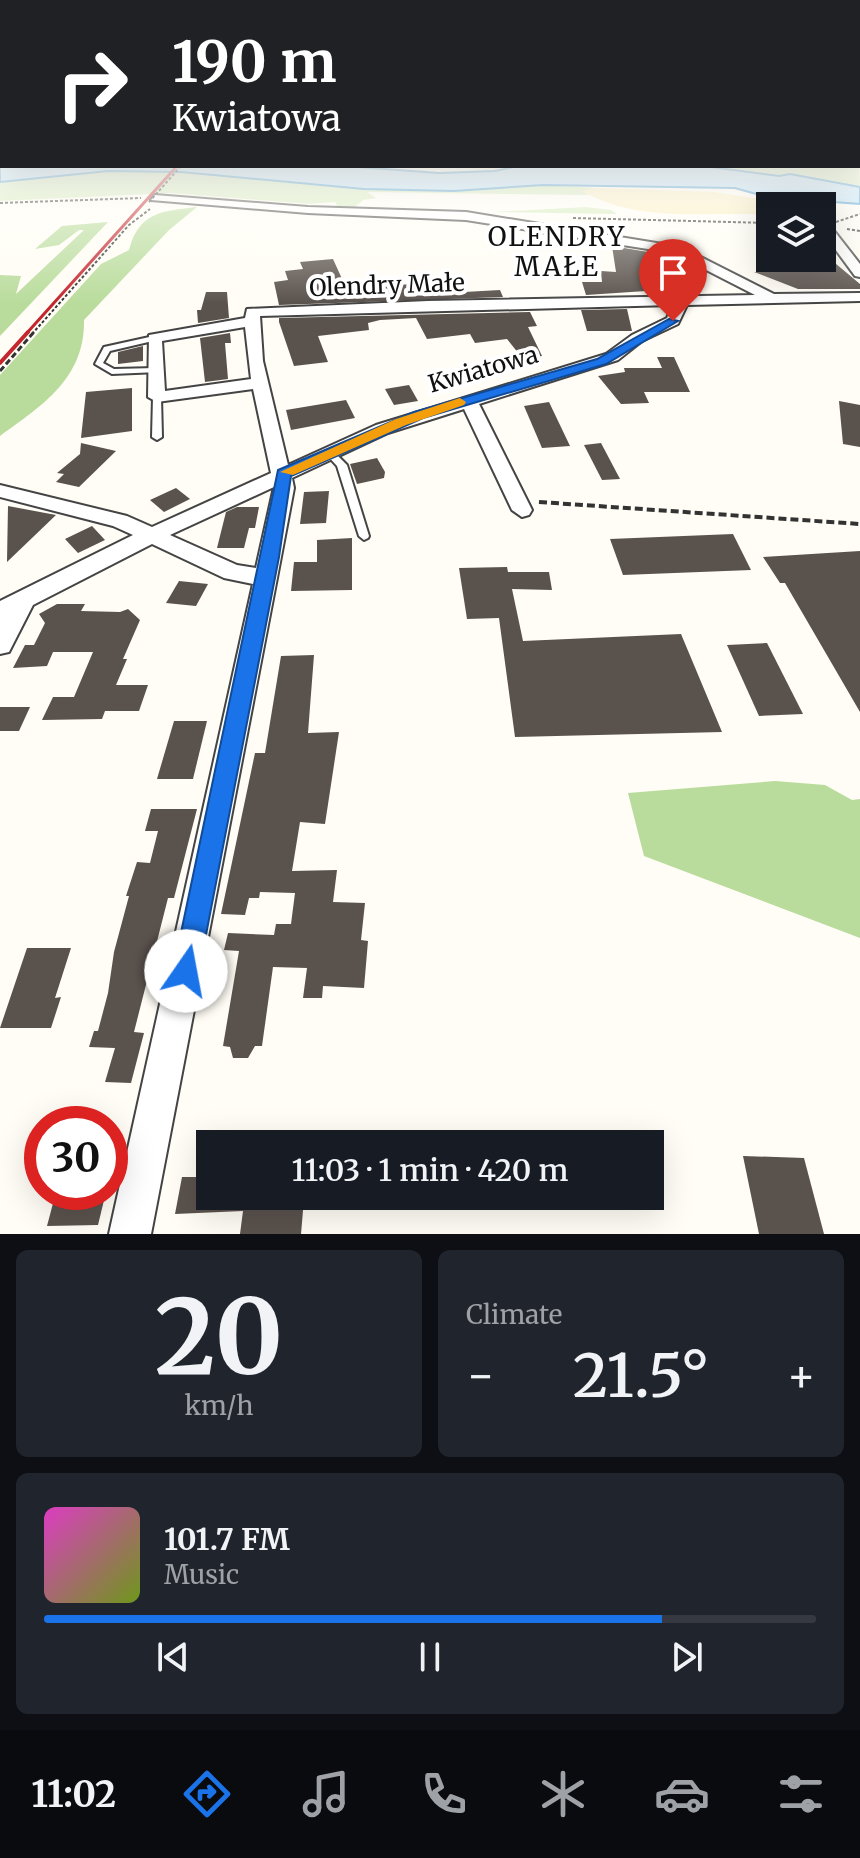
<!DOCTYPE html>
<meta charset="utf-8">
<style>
:root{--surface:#171b24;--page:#20242c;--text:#f1f3f6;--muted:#9ea1a6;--line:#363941;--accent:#1a73e8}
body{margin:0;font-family:Merriweather,serif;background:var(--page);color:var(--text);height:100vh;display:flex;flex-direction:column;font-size:30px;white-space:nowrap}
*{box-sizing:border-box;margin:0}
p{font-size:26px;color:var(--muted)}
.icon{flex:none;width:44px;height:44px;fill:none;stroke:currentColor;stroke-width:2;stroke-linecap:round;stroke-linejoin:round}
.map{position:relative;height:1234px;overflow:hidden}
.details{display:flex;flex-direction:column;gap:16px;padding:16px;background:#0d0f14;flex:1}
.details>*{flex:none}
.top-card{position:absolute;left:0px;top:0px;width:860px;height:168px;box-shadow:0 8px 32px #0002;background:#202124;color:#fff;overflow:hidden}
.buttons{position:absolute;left:756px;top:192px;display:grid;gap:16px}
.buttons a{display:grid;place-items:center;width:80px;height:80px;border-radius:0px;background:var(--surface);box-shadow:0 8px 32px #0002;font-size:40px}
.speed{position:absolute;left:24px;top:1106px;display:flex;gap:16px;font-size:40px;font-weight:700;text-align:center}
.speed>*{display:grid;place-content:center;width:104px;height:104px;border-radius:50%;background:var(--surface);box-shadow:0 8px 32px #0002;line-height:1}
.speed .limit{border:12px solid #d22;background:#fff;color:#111}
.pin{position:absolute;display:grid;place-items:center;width:68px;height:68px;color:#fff;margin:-82px -34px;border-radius:50% 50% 50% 0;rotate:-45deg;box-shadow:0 0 8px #0007}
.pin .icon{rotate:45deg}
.me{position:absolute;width:88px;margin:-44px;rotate:12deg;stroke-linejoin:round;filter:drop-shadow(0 0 6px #0008)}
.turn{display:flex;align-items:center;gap:28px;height:168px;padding:0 40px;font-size:36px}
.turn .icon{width:104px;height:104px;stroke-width:2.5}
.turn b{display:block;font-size:56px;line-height:68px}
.big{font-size:60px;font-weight:600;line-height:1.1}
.details .card{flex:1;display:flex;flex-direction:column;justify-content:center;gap:12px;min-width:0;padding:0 28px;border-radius:12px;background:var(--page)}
.details .dial{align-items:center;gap:0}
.dial b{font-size:104px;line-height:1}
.song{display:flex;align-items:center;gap:24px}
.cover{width:96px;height:96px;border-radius:12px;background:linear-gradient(135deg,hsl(310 70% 55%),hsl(80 70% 35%))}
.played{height:8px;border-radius:4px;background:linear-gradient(90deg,var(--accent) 80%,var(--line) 80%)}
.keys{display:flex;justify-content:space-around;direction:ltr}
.heat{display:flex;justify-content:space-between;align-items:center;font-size:44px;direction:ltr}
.details .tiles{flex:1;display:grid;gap:16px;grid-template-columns:1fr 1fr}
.card:last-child{grid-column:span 2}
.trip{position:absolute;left:196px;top:1130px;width:468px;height:80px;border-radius:0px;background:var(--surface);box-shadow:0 8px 32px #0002;font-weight:600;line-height:80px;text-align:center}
.dock{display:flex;height:128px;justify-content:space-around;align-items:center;background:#090b0e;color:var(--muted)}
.dock .icon{width:56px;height:56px}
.dock .selected{color:var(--accent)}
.dock b{font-size:36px;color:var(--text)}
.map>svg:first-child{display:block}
.green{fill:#d5ebbd}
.forest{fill:#b9dc9c}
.sand{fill:#fbeec1}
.water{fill:#b9e0f7;stroke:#3f96cf;stroke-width:2}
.building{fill:#5a524d}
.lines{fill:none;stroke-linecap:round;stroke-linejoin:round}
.service-casing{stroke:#444;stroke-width:4}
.minor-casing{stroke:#444;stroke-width:4}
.path-far2{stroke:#333;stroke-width:2;stroke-dasharray:3 2;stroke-linecap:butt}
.path-far1{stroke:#333;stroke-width:3;stroke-dasharray:6 3;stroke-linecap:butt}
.path{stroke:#333;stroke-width:4;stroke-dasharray:8 4;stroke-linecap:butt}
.service{fill:#fff;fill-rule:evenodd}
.minor{fill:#fff;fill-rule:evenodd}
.rail-far1{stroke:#c4262e;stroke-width:3}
.rail{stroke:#c4262e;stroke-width:4}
.path-bridge{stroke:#333;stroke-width:2;stroke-dasharray:3 2;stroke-linecap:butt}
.route{fill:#1a73e8;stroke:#114b97;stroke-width:2}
.slow{fill:#f59e0b}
.labels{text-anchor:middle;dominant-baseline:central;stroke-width:8;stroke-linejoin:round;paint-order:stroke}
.far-street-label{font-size:24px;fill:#111;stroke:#fff}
.far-neighbourhood-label{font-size:26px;letter-spacing:2px;fill:#111;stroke:#fff}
</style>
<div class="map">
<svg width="860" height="1234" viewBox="0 0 860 1234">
<rect width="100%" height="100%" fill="#fffdf5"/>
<!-- green -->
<g class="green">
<polygon points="858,131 860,187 790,174 779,176 703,166 858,166"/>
<polygon points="108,171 216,173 364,189 454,191 543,185 595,188 583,191 588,195 367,192 376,198 363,200 354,208 338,207 335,202 310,204 171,193 0,201 0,182"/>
<polygon points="586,207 611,210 617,214 492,212"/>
</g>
<!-- forest -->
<g class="forest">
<path d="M 197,207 L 169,230 L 84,320 C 85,378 43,405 0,436 L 0,375 L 101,264 L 129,250 C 139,211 164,211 197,207 Z"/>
<polygon points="108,222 0,336 0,275 21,276 16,294 84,230 79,230 59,245 35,249 62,226"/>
<polygon points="775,781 825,785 852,800 860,799 860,938 644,856 628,793"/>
</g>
<!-- sand -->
<path class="sand" d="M 595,188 L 714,192 L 808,206 L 770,206 L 770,215 C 707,211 639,224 582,191 Z"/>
<!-- water -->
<polygon class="water" points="0,163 343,166 439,173 495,171 518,166 703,166 779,176 790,174 860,187 860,204 767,197 735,188 543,185 454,191 364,189 181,172 108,171 0,182"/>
<!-- building -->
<g class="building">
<polygon points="612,246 666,255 689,293 662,293 661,290 586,295 582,282 602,282 601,271 616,272"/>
<polygon points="829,258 860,284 860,289 798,289 754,272 818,270 805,259"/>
<polygon points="333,259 348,292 378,289 380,285 426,284 428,294 500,290 503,297 279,305 274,282 288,280 285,271 303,269 300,262"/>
<polygon points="206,292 227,292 229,318 198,323 197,310 201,310"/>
<polygon points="627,309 632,331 587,331 581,310"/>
<polygon points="530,312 537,326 528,327 542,356 523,359 507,339 475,343 470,334 427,339 416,318 380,320 368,323 369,330 318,336 328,362 294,366 279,322 279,318"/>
<polygon points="230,333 231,343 225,343 228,379 205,382 200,338"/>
<polygon points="143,346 143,361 118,364 118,352"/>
<polygon points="657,357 674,357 690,392 644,392 649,403 621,404 598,376 625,372 624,368 662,368"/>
<polygon points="409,385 418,401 394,405 385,389"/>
<polygon points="132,388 132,431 81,438 86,392"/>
<polygon points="346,400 355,418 291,430 286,410"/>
<polygon points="839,401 860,405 860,447 843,444"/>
<polygon points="549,402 570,446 542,448 524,406"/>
<polygon points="81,443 116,451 79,487 56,482 64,474 57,473 80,454"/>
<polygon points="601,443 620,479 602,480 584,445"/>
<polygon points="377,458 385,472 384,478 357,484 350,464"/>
<polygon points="176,488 190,499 164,512 150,500"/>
<polygon points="329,491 326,523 300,524 304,492"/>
<polygon points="8,506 56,515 7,562"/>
<polygon points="237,507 259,507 255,528 249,528 244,548 217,548 226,512"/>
<polygon points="92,526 105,540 78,553 65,539"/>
<polygon points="733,534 751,570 623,575 610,539"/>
<polygon points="352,538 352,590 291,591 294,562 317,562 317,540"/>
<polygon points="860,551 860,712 785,583 780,583 763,557"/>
<polygon points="507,567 508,572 549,572 552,590 512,589 523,641 681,634 722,732 515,737 499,618 467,619 459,568"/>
<polygon points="179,581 208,584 196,606 166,603"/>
<polygon points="57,604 85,604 81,611 120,612 128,609 140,620 123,659 127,659 116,685 148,685 139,711 105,711 102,719 42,720 53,697 74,697 93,652 53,652 47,666 13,668 25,645 34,645 45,623 39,614"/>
<polygon points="767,643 803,714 759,716 727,645"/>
<polygon points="314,655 308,733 339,732 325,824 300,822 292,871 337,870 333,902 365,903 361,940 368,941 364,988 323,986 322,998 303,998 307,968 273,967 262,1046 255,1046 248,1058 233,1058 230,1047 223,1046 239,951 224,950 228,933 274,935 276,924 291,924 295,893 260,892 259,898 249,898 245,915 221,914 231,867 255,753 265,753 281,656"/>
<polygon points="0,707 30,707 19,731 0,731"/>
<polygon points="174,721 207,721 193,779 157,779"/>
<polygon points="151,809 197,809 174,898 168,898 134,1032 144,1033 131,1083 105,1082 115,1048 89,1047 94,1031 98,1031 108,993 114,952 129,896 126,896 137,862 150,863 158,831 145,831"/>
<polygon points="27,948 71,948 55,998 61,997 51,1028 0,1028"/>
<polygon points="743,1156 804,1158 824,1234 759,1234"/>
<polygon points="182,1177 210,1177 210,1196 299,1196 299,1200 304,1199 301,1234 240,1234 243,1211 175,1214"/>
<polygon points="56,1192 106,1192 98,1225 47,1226"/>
</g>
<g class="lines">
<!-- service casing -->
<g class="service-casing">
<g id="service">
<polygon points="154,336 158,338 157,340 110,351 103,363 114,369 156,368 160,370 159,372 112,374 95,364 104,347"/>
<polygon points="157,394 161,397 162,437 157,440 152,437 153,397"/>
<polygon points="330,450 333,451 347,465 369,536 368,538 364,540 359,536 337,466 325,453"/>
</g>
</g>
<!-- minor casing -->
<g class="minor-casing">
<g id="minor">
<path d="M 155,195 L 308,207 L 466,212 L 681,247 L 774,294 L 860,293 L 860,301 L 687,305 L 678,324 L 642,341 L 618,360 L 479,404 L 532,510 L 529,515 L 522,517 L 512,510 L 464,409 L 388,433 L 292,478 L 294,488 L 277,578 L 151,1234 L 109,1234 L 253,584 L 224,578 L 152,544 L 33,605 L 9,652 L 0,654 L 0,601 L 133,535 L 113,526 L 0,497 L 0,485 L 127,516 L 152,527 L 271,473 L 253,389 L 157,402 L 148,397 L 149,335 L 245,318 L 247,309 L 428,301 L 755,295 L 673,253 L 466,220 L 308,213 L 151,200 ZM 672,305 L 667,318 L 632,335 L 606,354 L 376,425 L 288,465 L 263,361 L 260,316 ZM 245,327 L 251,379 L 165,391 L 162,341 ZM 274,487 L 256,568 L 237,565 L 170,535 Z"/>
<polygon points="827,232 835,232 860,264 860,277 855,276 827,238"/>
</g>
</g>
<!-- path-far2 -->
<g class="path-far2">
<polyline points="0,203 141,198"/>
<polyline points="573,218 770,223"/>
<polyline points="836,222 860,214"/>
<polyline points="847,229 860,231"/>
<polyline points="32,334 129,225 150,209"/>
</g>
<!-- path-far1 -->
<polyline class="path-far1" points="0,371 34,332"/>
<!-- path -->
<polyline class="path" points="539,502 860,524"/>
<!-- service -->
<use href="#service" class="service"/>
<!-- minor -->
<use href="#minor" class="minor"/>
<!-- rail-far1 -->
<polyline class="rail-far1" points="26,334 177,166"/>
<!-- rail -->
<polyline class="rail" points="0,363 28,332"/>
<!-- path-bridge -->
<polyline class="path-bridge" points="149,202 181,166"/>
</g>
<!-- sky -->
<linearGradient id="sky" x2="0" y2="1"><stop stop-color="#95c6ee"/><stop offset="0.43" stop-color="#fffefa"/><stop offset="1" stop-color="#fffefa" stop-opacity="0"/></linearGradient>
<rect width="860" height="304" fill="url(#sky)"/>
<!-- route -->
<polygon class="route" points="669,319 678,321 606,364 423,418 291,476 279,557 199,971 195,980 186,984 177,980 173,971 278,470 414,412 597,359"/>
<!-- slow -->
<polygon class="slow" points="460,398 466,402 464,405 406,425 293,475 280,472 396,419"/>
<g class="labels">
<!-- far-street labels -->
<g class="far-street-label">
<text transform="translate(387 285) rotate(-2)">Olendry Małe</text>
<text transform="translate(483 369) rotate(-16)">Kwiatowa</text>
</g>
<!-- far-neighbourhood labels -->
<g class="far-neighbourhood-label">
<text x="557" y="236">OLENDRY<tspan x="557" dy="30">MAŁE</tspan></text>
</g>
</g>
</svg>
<div class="buttons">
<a><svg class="icon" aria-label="layers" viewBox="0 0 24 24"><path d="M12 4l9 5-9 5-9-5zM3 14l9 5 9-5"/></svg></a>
</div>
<div class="speed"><div class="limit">30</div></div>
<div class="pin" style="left:673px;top:321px;background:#d93025"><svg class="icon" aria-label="arrive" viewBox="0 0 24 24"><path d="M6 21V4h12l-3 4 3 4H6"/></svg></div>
<svg class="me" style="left:186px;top:971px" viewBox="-20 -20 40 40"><circle r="19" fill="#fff"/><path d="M0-13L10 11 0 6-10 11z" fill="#1a73e8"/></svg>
<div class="trip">11:03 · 1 min · 420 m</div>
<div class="top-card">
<div class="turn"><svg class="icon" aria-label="right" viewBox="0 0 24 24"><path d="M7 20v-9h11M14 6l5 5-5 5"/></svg><div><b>190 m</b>Kwiatowa</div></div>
</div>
</div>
<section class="details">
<div class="tiles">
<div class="card dial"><b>20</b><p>km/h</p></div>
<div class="card"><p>Climate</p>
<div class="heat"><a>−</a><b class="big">21.5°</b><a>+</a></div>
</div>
<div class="card">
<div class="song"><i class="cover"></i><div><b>101.7 FM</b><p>Music</p></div></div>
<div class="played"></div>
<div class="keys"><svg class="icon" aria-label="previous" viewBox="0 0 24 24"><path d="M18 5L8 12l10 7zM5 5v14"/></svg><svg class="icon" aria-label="pause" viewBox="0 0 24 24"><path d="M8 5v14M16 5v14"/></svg><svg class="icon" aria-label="next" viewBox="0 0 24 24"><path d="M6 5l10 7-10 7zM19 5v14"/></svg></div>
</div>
</div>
</section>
<nav class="dock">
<b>11:02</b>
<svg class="icon selected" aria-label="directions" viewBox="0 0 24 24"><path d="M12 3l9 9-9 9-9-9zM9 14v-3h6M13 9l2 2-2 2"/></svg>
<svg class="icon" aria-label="music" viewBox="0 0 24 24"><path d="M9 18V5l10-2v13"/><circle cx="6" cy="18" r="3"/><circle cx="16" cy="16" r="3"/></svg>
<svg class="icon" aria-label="phone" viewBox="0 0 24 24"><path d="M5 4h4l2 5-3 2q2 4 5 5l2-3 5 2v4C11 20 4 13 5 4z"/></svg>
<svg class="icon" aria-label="climate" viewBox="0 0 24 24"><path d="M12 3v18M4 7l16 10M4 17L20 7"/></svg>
<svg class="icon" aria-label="car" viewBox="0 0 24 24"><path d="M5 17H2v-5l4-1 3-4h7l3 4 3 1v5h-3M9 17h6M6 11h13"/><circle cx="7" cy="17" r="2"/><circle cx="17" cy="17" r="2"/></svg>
<svg class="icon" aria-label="filters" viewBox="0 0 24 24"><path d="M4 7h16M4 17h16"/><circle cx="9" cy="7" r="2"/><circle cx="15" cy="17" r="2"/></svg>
</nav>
